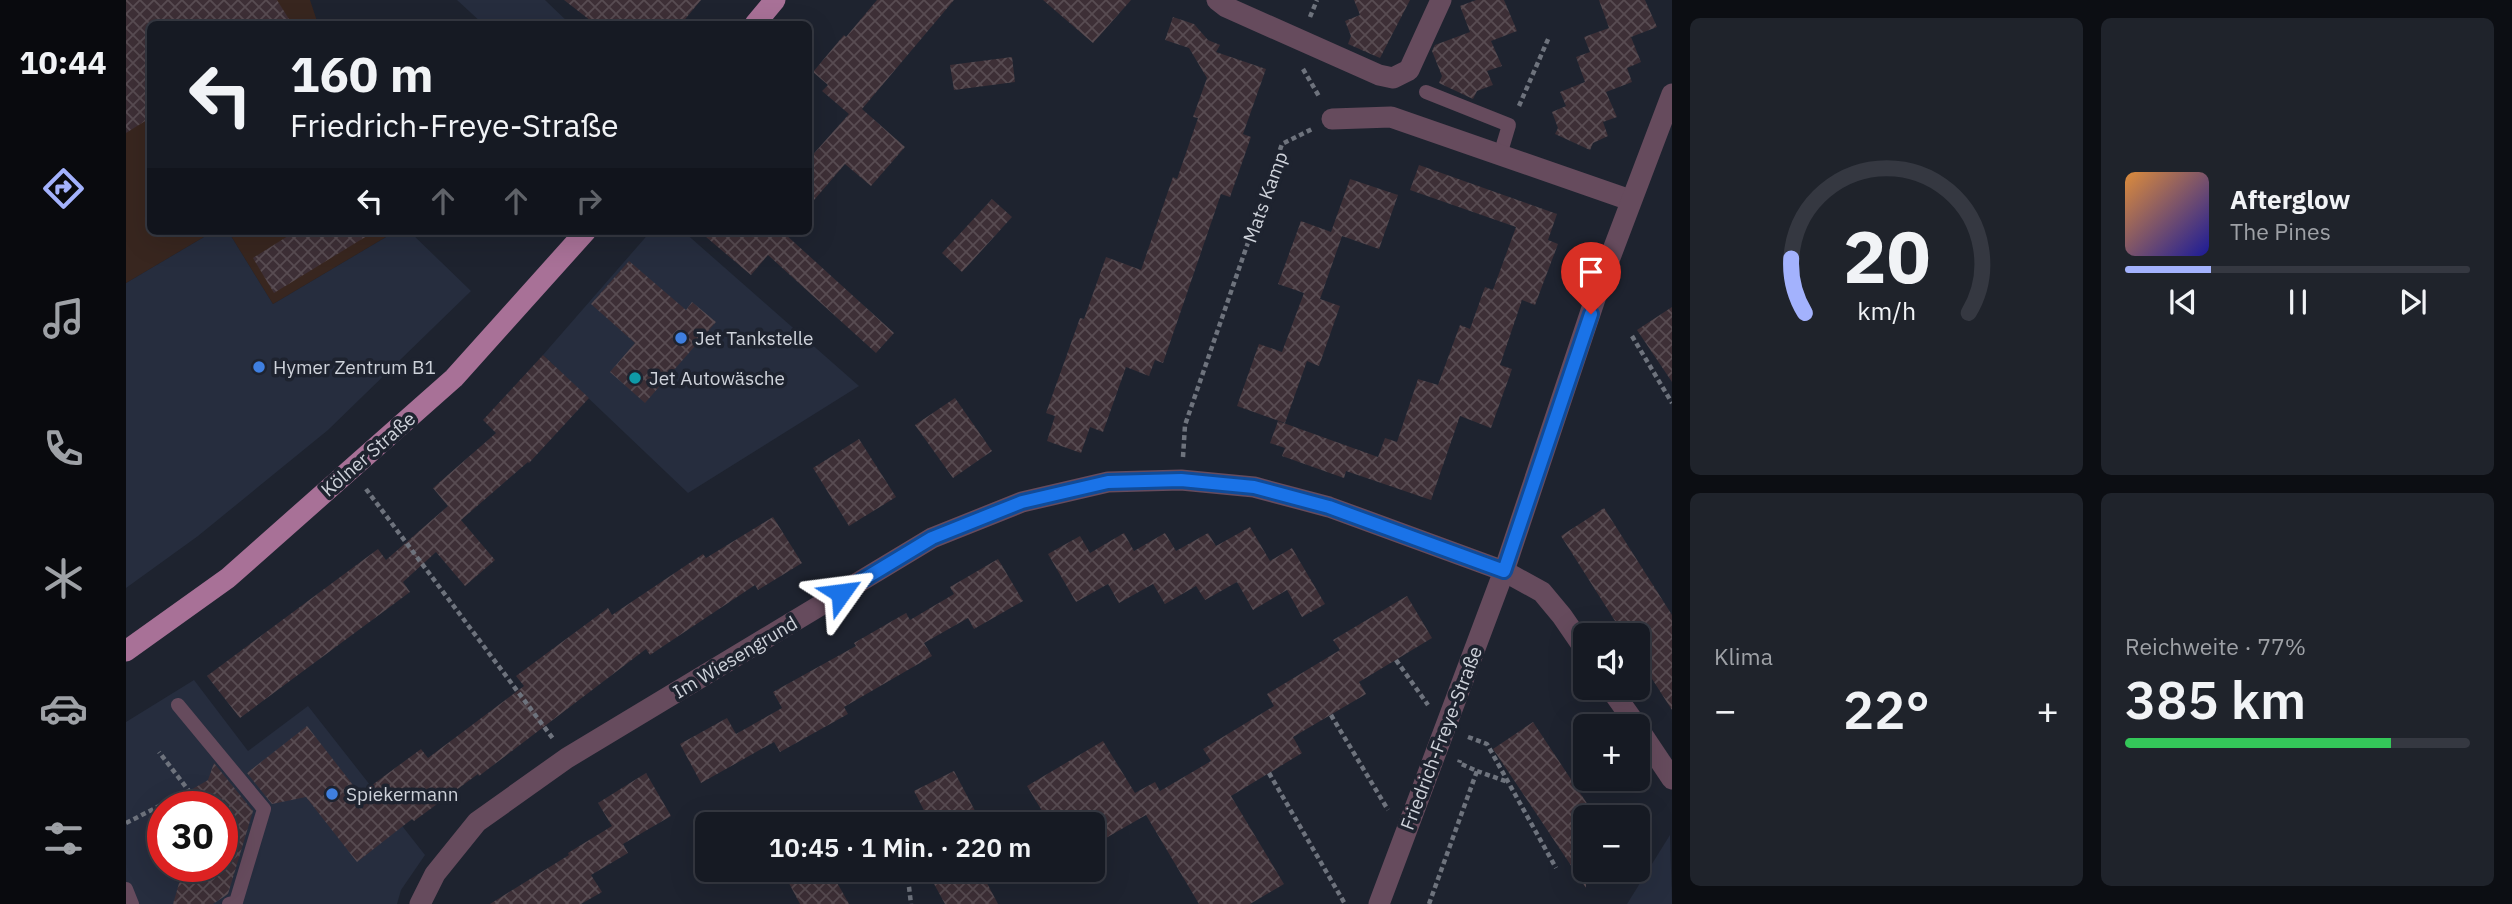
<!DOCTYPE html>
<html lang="de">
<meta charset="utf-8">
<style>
:root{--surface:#161a23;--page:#1f232b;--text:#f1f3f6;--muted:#9ea1a6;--line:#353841;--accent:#a3b2fd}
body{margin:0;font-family:"IBM Plex Sans",sans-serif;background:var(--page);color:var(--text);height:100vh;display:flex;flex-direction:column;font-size:26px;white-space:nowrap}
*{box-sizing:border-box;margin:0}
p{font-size:23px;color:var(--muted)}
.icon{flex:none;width:38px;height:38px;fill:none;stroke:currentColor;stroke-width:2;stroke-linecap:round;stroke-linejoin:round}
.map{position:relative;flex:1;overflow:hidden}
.drawer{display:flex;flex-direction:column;gap:18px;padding:18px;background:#0c0e13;width:840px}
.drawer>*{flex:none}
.guide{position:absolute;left:21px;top:21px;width:665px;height:214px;border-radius:10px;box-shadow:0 7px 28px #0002,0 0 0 2px var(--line);background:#161a23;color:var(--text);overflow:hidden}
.tools{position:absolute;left:1447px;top:623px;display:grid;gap:14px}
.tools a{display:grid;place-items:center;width:77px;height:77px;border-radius:10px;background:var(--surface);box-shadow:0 7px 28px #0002,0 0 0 2px var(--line);font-size:35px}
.speed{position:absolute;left:21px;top:791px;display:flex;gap:14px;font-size:35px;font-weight:700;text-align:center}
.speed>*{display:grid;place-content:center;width:91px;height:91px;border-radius:50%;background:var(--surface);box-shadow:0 7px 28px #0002,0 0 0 2px var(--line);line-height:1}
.speed .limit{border:10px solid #d22;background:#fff;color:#111}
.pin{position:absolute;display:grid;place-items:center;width:60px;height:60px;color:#fff;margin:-72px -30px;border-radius:50% 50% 50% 0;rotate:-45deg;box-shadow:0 0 7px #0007}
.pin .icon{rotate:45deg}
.me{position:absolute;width:77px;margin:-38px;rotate:59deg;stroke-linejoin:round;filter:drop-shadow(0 0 5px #0008)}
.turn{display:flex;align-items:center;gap:24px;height:147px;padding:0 28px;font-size:32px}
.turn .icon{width:91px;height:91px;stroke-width:2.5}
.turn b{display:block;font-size:49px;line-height:60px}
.lanes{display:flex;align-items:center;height:66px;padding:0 28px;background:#0003;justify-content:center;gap:35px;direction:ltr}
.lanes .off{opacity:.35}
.big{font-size:52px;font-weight:600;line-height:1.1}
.drawer .card{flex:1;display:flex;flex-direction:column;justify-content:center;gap:10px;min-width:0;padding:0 24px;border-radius:10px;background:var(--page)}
.drawer .dial{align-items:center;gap:0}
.dial svg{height:182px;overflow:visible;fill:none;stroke:var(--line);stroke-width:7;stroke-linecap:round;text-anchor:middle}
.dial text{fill:var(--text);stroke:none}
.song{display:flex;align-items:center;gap:21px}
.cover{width:84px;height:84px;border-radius:10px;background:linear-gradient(135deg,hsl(30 70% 55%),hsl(240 70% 35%))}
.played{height:7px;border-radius:4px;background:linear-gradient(90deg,var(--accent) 25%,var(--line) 25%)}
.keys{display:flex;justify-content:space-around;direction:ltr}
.heat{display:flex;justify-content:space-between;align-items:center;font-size:38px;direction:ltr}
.charge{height:10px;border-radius:5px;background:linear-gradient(90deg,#34c759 77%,var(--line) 0)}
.drawer .tiles{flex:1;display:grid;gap:18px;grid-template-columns:repeat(2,1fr)}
.trip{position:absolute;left:569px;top:812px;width:410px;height:70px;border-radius:10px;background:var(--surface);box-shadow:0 7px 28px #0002,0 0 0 2px var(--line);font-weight:600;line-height:70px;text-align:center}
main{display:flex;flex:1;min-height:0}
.tabs{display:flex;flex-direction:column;width:126px;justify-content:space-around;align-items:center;background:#090a0e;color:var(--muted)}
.tabs .icon{width:49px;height:49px}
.tabs .current{color:var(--accent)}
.tabs b{font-size:32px;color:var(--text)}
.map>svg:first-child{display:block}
.built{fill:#262d3e;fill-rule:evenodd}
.industrial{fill:#38261f}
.building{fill:url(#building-cross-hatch)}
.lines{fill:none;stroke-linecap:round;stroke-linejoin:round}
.path{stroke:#6e737d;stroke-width:4.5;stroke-dasharray:5 3.5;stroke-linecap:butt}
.lane{stroke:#664b5d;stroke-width:14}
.street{stroke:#664b5d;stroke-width:21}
.primary{stroke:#a87197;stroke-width:21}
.route-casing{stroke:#114b97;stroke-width:18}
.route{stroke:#1a73e8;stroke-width:12}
.shop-dot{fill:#3f7fe0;stroke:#1e232f;stroke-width:2.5}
.culture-dot{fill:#0f9aa8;stroke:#1e232f;stroke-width:2.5}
.labels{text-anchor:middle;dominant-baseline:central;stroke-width:7;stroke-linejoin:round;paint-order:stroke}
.street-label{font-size:19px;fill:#ced2da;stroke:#1e232f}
.poi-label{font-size:19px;fill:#ced2da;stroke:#1e232f;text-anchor:start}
</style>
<main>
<nav class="tabs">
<b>10:44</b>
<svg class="icon current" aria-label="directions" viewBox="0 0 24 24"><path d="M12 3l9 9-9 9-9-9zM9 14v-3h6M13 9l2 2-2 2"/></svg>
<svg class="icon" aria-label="music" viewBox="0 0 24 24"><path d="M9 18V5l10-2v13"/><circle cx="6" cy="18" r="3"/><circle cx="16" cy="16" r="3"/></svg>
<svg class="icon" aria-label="phone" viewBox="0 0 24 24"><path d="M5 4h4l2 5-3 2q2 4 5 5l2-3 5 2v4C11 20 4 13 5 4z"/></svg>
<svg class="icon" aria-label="climate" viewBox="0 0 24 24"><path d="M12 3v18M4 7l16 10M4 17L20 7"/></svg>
<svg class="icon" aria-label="car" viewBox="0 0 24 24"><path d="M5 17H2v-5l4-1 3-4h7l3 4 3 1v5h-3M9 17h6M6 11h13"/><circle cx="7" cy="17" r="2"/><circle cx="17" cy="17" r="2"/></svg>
<svg class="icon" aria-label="filters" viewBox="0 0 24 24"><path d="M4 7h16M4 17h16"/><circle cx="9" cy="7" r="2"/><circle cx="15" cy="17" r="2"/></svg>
</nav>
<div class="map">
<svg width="1546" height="904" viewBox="0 0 1546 904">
<defs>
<pattern id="building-cross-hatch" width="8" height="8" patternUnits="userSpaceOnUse" patternTransform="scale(1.75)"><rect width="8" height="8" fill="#3d2f36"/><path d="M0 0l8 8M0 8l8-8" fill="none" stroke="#584c52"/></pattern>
</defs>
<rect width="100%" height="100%" fill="#1e232f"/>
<!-- built -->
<g class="built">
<polygon points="331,0 419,0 444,24 357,24"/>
<polygon points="88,231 102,231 147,304 270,231 283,231 345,291 202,430 72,536 0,588 0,283"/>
<polygon points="525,231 557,231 733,386 562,493 417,355"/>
<path d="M 68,680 L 122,751 L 182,706 L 299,855 L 275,890 L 271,904 L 0,904 L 0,722 ZM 37,807 L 96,807 L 96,866 L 37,866 Z"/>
<polygon points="1544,835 1546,904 1501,904"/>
</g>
<!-- industrial -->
<g class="industrial">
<polygon points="0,0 184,0 192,24 24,24 24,231 88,231 0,283"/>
<polygon points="102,231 270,231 147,304"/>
</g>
<!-- building -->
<g class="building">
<polygon points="0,0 151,0 166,24 24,24 24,118 0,133"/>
<polygon points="438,0 575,0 555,24 469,24"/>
<polygon points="751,0 828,0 736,109 779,147 745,186 719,164 682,207 682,160 723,114 696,91 702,85 687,72 718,35 720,37"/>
<polygon points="917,0 1005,0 967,43"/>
<polygon points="1228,0 1284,0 1254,58 1222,44 1225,36 1219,21 1234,15"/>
<polygon points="1350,0 1378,0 1391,31 1365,41 1376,66 1361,71 1367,85 1351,91 1347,99 1313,83 1316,76 1306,51 1309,45 1344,32 1334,6"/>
<polygon points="1473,0 1519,0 1531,27 1505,37 1515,62 1501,68 1506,82 1480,92 1491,117 1477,122 1482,136 1467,143 1464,150 1429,134 1432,128 1426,112 1440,106 1434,92 1459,82 1450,57 1464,52 1458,37 1483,28"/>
<polygon points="1047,17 1068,24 1082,40 1094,45 1090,52 1140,69 1117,134 1125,137 1104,197 1095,194 1037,363 1029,360 1023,376 1000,367 977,432 964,427 955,453 921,441 929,416 920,413 954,318 958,319 980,257 1015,270 1047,177 1051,179 1072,118 1067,117 1081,78 1063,48 1039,40"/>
<polygon points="886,57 889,82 828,90 824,65"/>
<polygon points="1293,165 1431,214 1422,240 1432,244 1409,305 1396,300 1374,365 1386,369 1365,428 1334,416 1305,500 1220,471 1218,478 1156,456 1159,448 1144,443 1152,421 1252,457 1259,438 1271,442 1292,379 1312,385 1334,325 1344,329 1359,287 1367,290 1390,227 1284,190"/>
<polygon points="1224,179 1272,195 1253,249 1216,236 1194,299 1214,306 1193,366 1181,361 1159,423 1111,406 1133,344 1156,352 1178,293 1152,284 1175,221 1205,232"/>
<polygon points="866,199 886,217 836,272 816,253"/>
<polygon points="170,231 249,231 148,293 127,258"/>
<polygon points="573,231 662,231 659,234 768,333 750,353 642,255 625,275"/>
<polygon points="503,261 560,310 566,302 590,322 519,403 484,372 509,343 465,304"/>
<polygon points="1546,307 1546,382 1511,330"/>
<polygon points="417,355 463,398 403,463 402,462 335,520 369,560 339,586 310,552 277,582 284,592 114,718 81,676 252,549 260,560 322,506 307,488 370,433 357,420"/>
<polygon points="829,398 866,451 827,478 789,425"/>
<polygon points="733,439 770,497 723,526 687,468"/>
<polygon points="1478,508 1546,615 1546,710 1512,657 1512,635 1498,635 1435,536"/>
<polygon points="647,517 676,563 632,590 629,585 524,655 520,649 353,776 352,774 288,821 286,819 231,862 180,797 146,804 121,773 181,726 234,794 295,749 302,758 398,686 390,676 482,608 486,615 577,554 580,558"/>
<polygon points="1124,527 1144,561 1166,548 1199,604 1176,617 1161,590 1127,610 1111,582 1079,600 1070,586 1039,604 1027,584 993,603 982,584 950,602 922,554 954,536 964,553 998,533 1008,551 1039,533 1050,551 1082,533 1090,546"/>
<polygon points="872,559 897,601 848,629 842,618 798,643 806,656 718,707 722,714 654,752 648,742 575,783 554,744 601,718 610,734 656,708 647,692 730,646 728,643 780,613 784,620 828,594 824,587"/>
<polygon points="1281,596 1306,638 1233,682 1240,694 1167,737 1176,753 1105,796 1158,884 1124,904 1073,904 1020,815 966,846 966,824 924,824 901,786 977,741 1009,793 1029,782 1034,791 1085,761 1077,749 1148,706 1141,694 1214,650 1207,640"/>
<polygon points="1407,722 1470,817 1460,817 1460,888 1367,749"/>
<polygon points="88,763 127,811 102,894 87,904 47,904 58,866 96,866 96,807 72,807 63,791 82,780"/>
<polygon points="828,771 856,824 805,824 788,791"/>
<polygon points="520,773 545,816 497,844 502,853 465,875 476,892 455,904 364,904 443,855 442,853 486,826 472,803"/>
<polygon points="656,870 704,870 723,904 674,904"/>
<polygon points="830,870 854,870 872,904 819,904 807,882"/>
</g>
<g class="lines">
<!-- path -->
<g class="path">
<polyline points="1184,17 1191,0"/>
<polyline points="1177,69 1194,98"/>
<polyline points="1393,106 1423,37"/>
<polyline points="1506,336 1546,403"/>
<polyline points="1057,457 1059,425 1156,144 1186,129"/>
<polyline points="240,489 428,740"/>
<polyline points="1270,660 1302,705"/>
<polyline points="1205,715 1262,810"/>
<polyline points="1342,737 1361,744 1430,868"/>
<polyline points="1351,771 1382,782"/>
<polyline points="1143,773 1219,904"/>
<polyline points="0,823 63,791 33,752"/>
<polyline points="781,870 785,904"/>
<polyline points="1303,904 1351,771 1333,763 1334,760"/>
</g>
<!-- lane -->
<g class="lane">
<polyline points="1300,92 1383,125 1374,155"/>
<polyline points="52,705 138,809 110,902 103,904"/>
<polyline points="0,889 6,904"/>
</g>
<!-- street -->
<g class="street">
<polyline points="1091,0 1100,7 1253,75 1267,78 1283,70 1315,0"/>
<polyline points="1206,119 1265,117 1504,200"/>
<polyline points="1484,688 1511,726"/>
<polyline points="1512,728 1546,779"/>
<polyline points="294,904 309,874 351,822 441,758 806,538 896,502 982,482 1055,480 1128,487 1203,507 1378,571 1416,592 1436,616 1460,651"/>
<polyline points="1253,904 1378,571 1474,284 1546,94"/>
</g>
<!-- primary -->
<g class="primary">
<polyline points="629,24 649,0"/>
<polyline points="0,651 102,578 328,378 460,231"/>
</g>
</g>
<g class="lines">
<!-- route casing -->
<g class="route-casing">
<polyline id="route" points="715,593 806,538 896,502 982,482 1055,480 1128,487 1203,507 1378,571 1465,314"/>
</g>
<!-- route -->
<use href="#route" class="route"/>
</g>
<!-- markers -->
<g class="shop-dot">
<circle cx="555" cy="338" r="7"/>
<circle cx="133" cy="367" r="7"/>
<circle cx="206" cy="794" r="7"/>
</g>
<circle class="culture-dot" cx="509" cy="378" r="7"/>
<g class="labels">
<!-- street labels -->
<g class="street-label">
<text transform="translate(1139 197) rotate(-70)">Mats Kamp</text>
<text transform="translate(242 454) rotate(-41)">Kölner Straße</text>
<text transform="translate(609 657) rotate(-31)">Im Wiesengrund</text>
<text transform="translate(1315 738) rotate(-69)">Friedrich-Freye-Straße</text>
</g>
<!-- poi labels -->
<g class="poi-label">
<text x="569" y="338">Jet Tankstelle</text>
<text x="147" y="367">Hymer Zentrum B1</text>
<text x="523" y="378">Jet Autowäsche</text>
<text x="220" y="794">Spiekermann</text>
</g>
</g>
</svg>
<div class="tools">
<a><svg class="icon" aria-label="sound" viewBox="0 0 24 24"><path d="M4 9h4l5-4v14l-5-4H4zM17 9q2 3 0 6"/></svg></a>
<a>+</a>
<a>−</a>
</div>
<div class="speed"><div class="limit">30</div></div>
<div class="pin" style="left:1465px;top:314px;background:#d93025"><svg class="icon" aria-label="arrive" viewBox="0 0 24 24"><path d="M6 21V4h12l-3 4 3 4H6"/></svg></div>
<svg class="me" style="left:715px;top:593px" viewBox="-20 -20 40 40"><path d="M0-17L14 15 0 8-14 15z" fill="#1a73e8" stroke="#fff" stroke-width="4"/></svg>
<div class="trip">10:45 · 1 Min. · 220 m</div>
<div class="guide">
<div class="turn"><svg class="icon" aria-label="left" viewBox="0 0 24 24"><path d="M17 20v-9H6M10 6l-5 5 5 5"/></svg><div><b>160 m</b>Friedrich-Freye-Straße</div></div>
<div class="lanes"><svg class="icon" aria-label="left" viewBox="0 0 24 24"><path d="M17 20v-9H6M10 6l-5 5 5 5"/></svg><svg class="icon off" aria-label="ahead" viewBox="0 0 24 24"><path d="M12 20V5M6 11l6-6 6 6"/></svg><svg class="icon off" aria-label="ahead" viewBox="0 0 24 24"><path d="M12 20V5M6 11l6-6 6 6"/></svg><svg class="icon off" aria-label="right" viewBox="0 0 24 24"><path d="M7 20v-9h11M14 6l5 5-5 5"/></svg></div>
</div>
</div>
<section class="drawer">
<div class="tiles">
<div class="card dial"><svg viewBox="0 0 100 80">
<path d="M14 69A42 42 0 1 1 86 69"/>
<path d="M14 69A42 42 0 0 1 8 45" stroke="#a3b2fd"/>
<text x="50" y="56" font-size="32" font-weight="700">20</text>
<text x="50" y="72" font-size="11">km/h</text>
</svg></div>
<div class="card">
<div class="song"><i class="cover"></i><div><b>Afterglow</b><p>The Pines</p></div></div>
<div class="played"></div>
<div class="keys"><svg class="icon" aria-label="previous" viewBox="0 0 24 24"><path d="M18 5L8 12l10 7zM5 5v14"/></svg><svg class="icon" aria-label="pause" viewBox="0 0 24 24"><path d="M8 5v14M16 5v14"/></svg><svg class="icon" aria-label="next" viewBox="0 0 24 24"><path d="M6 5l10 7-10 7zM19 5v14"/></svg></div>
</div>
<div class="card"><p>Klima</p>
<div class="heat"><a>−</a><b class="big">22°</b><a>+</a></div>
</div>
<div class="card"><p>Reichweite · 77%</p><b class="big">385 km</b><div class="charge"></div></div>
</div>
</section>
</main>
